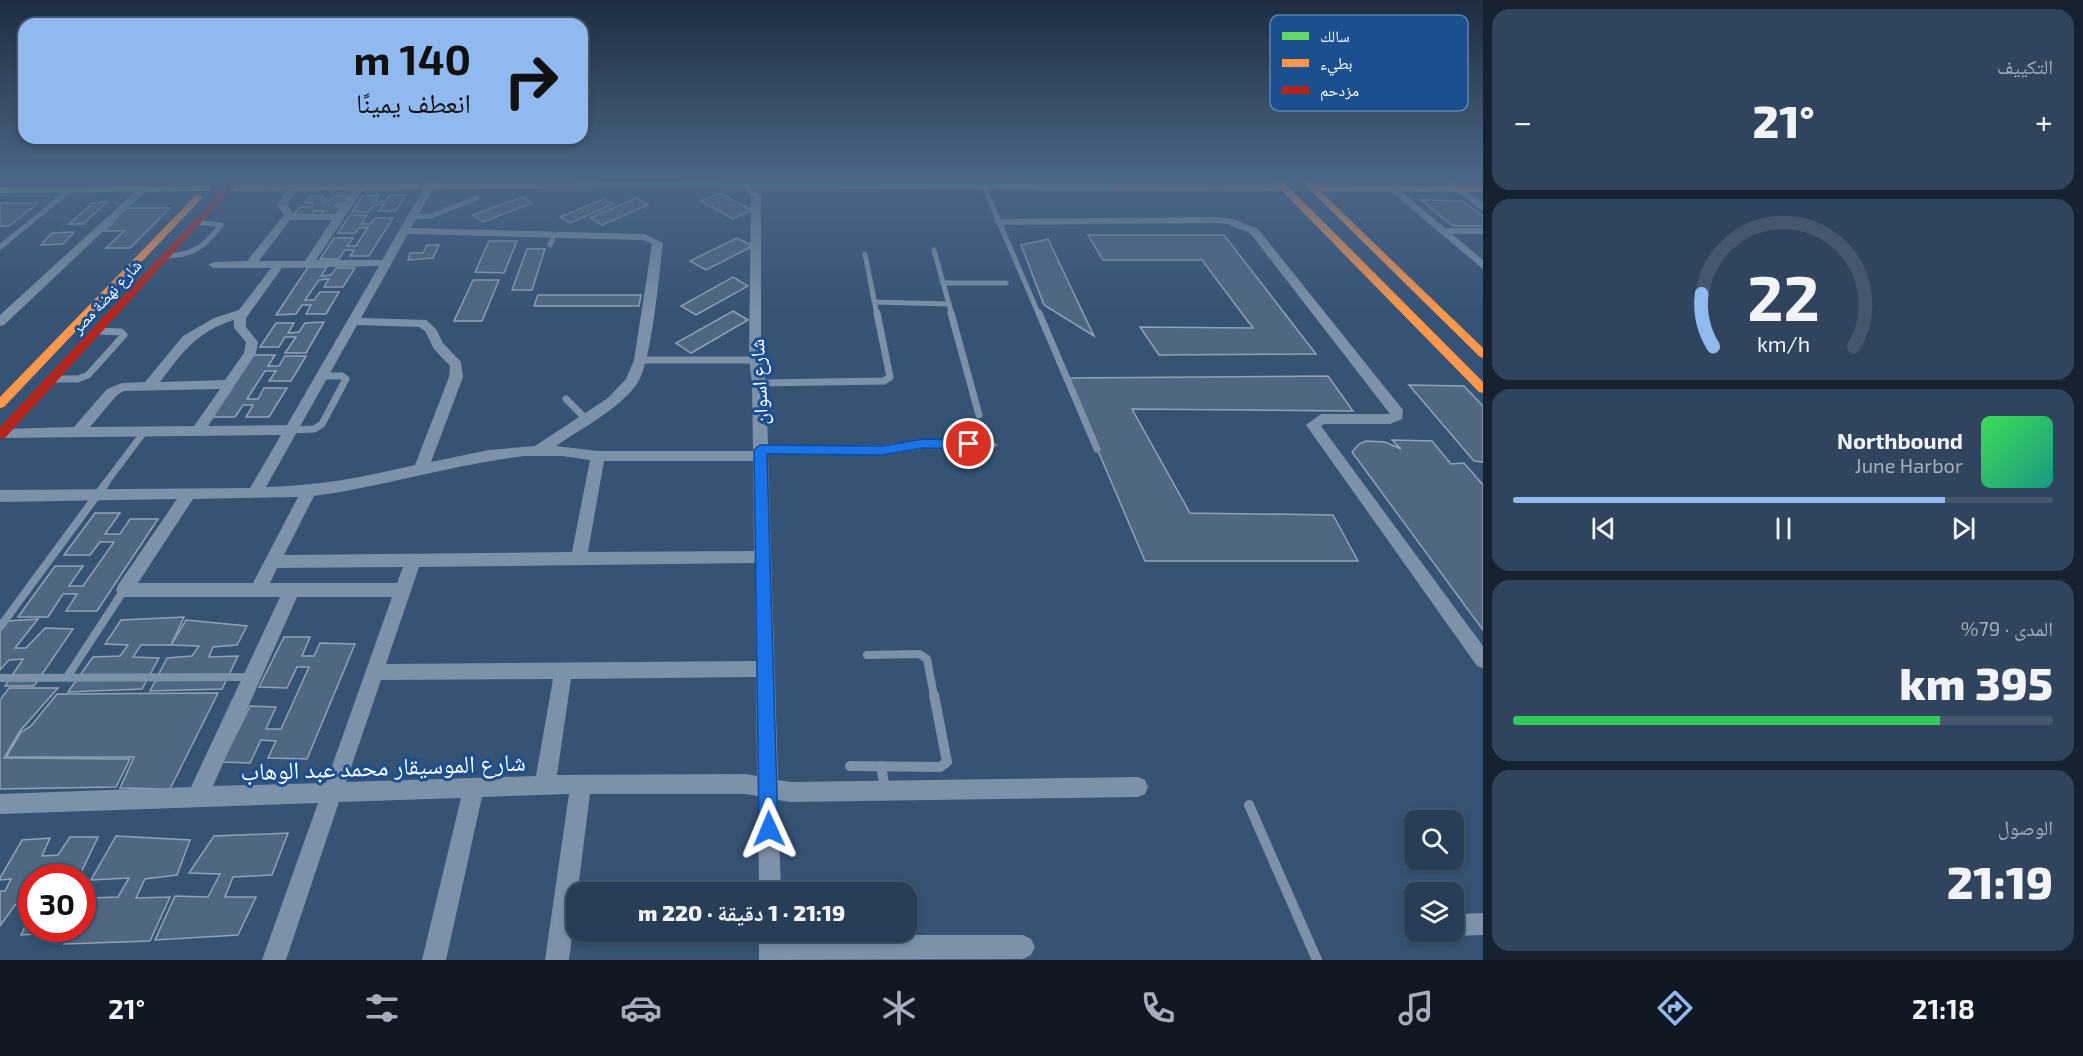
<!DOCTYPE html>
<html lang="ar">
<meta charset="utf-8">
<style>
:root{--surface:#283e57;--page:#30455d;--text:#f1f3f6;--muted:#a5aeba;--line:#44576d;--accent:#90b9f0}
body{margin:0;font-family:"Exo 2","Noto Naskh Arabic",sans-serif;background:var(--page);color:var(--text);direction:rtl;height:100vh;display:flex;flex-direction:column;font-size:22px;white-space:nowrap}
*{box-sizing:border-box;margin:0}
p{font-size:20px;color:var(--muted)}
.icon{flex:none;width:33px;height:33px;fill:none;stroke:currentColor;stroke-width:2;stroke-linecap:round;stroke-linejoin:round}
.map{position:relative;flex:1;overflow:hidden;direction:ltr}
.drawer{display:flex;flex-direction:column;gap:9px;padding:9px;background:#162230;width:600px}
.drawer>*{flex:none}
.top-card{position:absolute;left:18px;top:18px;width:570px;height:126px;border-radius:18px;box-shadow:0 3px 9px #0003,0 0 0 2px var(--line);direction:rtl;background:#90b9f0;color:#111;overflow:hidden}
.fabs{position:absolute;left:1404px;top:810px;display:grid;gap:12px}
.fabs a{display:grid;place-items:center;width:60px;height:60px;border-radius:12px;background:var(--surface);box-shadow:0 3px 9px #0003,0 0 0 2px var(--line);font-size:30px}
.speed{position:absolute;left:18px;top:864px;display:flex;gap:12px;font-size:30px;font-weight:700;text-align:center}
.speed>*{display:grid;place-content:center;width:78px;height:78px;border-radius:50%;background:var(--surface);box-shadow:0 3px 9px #0003,0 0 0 2px var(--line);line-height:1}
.speed .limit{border:9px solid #d22;background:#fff;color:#111}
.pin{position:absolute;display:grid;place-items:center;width:51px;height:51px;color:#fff;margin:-26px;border:3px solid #fff;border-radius:50%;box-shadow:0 2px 6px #0007}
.me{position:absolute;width:66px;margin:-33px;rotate:359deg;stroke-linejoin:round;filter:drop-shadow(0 0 4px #0008)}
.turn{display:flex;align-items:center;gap:21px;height:126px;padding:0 18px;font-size:27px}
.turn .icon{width:78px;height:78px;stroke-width:2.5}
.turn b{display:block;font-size:42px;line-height:51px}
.big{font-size:45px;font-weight:800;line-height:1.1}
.drawer .widget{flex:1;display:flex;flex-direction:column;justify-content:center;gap:9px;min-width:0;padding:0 21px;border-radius:18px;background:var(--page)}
.drawer .dial{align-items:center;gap:0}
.dial svg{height:156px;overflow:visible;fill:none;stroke:var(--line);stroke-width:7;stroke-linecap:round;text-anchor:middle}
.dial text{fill:var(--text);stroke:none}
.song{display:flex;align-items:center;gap:18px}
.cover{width:72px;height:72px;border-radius:9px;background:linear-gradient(135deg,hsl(130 70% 55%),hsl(170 70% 35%))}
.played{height:6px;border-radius:3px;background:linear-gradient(90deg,var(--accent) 80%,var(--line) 80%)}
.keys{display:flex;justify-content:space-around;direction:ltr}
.heat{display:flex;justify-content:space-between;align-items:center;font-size:33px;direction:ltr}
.charge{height:9px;border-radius:4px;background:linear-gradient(90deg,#34c759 79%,var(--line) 0)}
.trip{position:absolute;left:566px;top:882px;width:351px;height:60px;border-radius:18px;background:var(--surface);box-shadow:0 3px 9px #0003,0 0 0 2px var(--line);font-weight:800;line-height:60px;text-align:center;direction:rtl}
.tabs{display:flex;height:96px;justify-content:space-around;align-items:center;background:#101923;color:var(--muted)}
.tabs .icon{width:42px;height:42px}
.tabs .on{color:var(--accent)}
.tabs b{font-size:27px;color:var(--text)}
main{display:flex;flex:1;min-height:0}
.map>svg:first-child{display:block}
.building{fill:#506783;stroke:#92a2b6;stroke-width:1.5}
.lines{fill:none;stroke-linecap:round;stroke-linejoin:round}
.lane-far3{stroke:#7d92a8;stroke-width:5}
.lane-far2{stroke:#7d92a8;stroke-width:7}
.lane-far1{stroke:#7d92a8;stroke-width:8}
.lane{stroke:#7d92a8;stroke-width:10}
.street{fill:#7d92a8;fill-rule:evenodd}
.fast{fill:#63d668;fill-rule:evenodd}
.slow{fill:#ff974d;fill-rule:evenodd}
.jam{fill:#b3261e;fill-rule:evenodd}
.route{fill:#1a73e8;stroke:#114b97;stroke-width:1.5}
.labels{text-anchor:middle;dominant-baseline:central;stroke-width:6;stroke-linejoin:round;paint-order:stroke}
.far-street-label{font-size:16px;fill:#fff;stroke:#1b4f8f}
.street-label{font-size:20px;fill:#fff;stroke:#1b4f8f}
.near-street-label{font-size:24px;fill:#fff;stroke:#1b4f8f}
.key{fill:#1b4f8f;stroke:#5f84b1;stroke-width:1.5}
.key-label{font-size:16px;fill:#fff}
</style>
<main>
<section class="drawer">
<div class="widget"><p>التكييف</p>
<div class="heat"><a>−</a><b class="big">21°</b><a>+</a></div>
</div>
<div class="widget dial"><svg viewBox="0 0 100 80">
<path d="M14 69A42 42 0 1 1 86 69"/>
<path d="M14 69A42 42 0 0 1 8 42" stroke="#90b9f0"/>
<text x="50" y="56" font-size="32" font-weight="700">22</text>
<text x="50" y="72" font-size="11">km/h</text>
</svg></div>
<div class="widget">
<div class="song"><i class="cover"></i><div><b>Northbound</b><p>June Harbor</p></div></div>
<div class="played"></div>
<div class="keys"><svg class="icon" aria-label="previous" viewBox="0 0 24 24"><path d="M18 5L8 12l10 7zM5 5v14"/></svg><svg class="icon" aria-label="pause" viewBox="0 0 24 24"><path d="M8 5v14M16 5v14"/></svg><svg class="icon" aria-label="next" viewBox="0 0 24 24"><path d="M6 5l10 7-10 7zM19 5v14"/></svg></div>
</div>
<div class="widget"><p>المدى · 79%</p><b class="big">395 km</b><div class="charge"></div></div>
<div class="widget"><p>الوصول</p><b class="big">21:19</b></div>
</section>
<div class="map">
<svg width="1483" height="960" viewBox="0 0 1483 960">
<rect width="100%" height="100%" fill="#365274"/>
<!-- building -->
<g class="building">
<polygon points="720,193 752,210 733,219 701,201"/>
<polygon points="379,195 376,201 386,201 390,195 406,195 395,211 379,211 384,204 374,205 369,212 352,212 362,196"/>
<polygon points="310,196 323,196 321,198 326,198 324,202 327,202 335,196 349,196 344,204 336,204 335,206 342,206 336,215 320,215 324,211 314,211 312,215 294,215 299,208 312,206 313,204 305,202"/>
<polygon points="522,197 532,203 483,222 473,215"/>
<polygon points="636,198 648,205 602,225 590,218"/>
<polygon points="603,199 613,204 570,223 560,217"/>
<polygon points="1421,200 1462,201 1483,216 1483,226 1453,226"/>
<polygon points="107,202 83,224 69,224 93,203"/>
<polygon points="0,203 38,203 9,226 0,226"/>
<polygon points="122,208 170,208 130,248 106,248 124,231 104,231 112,224 105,224"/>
<polygon points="350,215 367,215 361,224 370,224 375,218 393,218 369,256 350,256 354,250 345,250 339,259 320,259 334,238 353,238 347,246 356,246 368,227 359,228 355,233 338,233"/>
<polygon points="74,232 63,244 41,245 52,233"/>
<polygon points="1088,235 1224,235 1316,354 1159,355 1140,327 1253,328 1202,260 1103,260"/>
<polygon points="737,238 753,246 706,270 690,261"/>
<polygon points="1048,239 1094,336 1044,305 1021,245"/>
<polygon points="489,241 517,241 504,273 475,272"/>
<polygon points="427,245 439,245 433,258 408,260 410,253 423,253"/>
<polygon points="527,249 545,249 532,290 512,290"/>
<polygon points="308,267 327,267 321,276 331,275 336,268 355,268 343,287 324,287 329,279 319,280 305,300 314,300 320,292 339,292 326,314 306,314 311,305 302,305 296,314 276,315"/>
<polygon points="733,277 748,286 696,315 681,306"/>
<polygon points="473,280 499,280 482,321 454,321"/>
<polygon points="538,295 641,295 639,306 534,306"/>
<polygon points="733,311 748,320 691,353 676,343"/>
<polygon points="324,322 306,353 285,353 296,337 285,337 279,347 260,347 276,323 294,323 288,333 299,332 305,323"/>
<polygon points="253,355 275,355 268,366 279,366 285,356 306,356 291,381 269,381 276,371 265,371 247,399 258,399 264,388 287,388 269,417 246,417 253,405 243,405 235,417 212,417"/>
<polygon points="1328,376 1353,411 1132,409 1190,513 1333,515 1358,561 1145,561 1067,378"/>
<polygon points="1409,385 1464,386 1483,406 1483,462 1474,461"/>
<polygon points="1392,440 1432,441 1451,464 1464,463 1483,485 1483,630 1352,452 1359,444 1366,441 1385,442 1401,449"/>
<polygon points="95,513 120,513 105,534 120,534 130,519 158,519 97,611 66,611 77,594 63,594 48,617 18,617 55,566 83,566 69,586 83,586 114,542 100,542 90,555 64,555"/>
<polygon points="184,617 171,645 141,645 133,657 159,658 142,689 68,692 93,657 120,656 128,645 105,644 121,620"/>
<polygon points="38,619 15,648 26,648 45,628 73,629 34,686 5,686 23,659 9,660 0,670 0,630 6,621"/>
<polygon points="186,620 247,626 237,645 213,647 209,657 238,656 222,689 150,691 167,658 192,656 199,646 171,645"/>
<polygon points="284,637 310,637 302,656 314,656 320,643 355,644 307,759 268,758 276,741 261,740 250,763 222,762 250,706 276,707 266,729 281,729 309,667 297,667 287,688 259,687"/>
<polygon points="9,688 58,688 20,731 4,758 130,759 116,787 0,789 0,700"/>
<polygon points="218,693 170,789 120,788 134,757 6,757 21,732 31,726 57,694"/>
<polygon points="288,833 272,875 233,877 225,897 256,897 238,935 155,940 175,896 208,897 220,874 189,873 214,836"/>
<polygon points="116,836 190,840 177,875 145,879 136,898 170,897 150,941 64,944 72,928 82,928 82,908 88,898 118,897 129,878 91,880"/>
<polygon points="70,837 98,837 79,877 32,878 32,906 15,905 0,926 0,891 5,891 11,879 0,880 0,878 22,840 50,838 42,856 58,855"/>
<polygon points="32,912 32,928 58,928 56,933 21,935"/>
</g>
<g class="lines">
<!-- lane-far3 -->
<g class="lane-far3">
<polyline points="984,187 1039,315"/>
<polyline points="412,217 431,216 477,198"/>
<polyline points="550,245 554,235"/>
<polyline points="0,247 70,190"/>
<polyline points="934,250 952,315"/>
<polyline points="865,254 877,315"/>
<path d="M 167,256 C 194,255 205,246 221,225 L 197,222"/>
<polyline points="943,283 1006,283"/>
<polyline points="874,302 949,304"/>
</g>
<!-- lane-far2 -->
<g class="lane-far2">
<polyline points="951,313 979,415"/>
<polyline points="1039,313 1097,449"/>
<polyline points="640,360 755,360"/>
<polyline points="53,379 78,379 88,375 124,335 121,332 98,331"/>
<polyline points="759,383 884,381 890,377 877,313"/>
<polyline points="566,399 586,419"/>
<polyline points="291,430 314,429 322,424 346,379 342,376 321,376"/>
<polyline points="105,484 144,432"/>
</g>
<!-- lane-far1 -->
<g class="lane-far1">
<polyline points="0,627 106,483"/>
<polyline points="867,655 919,654 927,659 934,696"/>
<polyline points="67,677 124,590"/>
<polyline points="0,678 251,677"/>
</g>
<!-- lane -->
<g class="lane">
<polyline points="850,766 940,767 947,762 934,695"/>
<polyline points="881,766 885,789"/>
<polyline points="1249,805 1317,960"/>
</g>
<!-- street -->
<g class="street">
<path d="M 429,179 L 439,179 L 411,228 L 645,234 L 663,243 C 659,273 652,363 637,384 C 617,411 583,427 556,446 L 598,451 L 753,451 L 752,383 L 749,360 L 751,196 L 741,186 L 746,183 L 761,195 L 761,360 L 766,383 L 768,445 L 882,445 L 923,439 L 991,440 L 998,445 L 991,450 L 923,449 L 882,455 L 768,455 L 778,780 L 791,782 L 1138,777 L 1145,780 L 1148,787 L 1145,794 L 1138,797 L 791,802 L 778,800 L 781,892 L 759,892 L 758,796 L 745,794 L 590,794 L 569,960 L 545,960 L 569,794 L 482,797 L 446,960 L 422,960 L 461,798 L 339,802 L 286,960 L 262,960 L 318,803 L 0,814 L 0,794 L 191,787 L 280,597 L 124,597 L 118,595 L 116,590 L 118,585 L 177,499 L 0,502 L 0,490 L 250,488 L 281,435 L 2,438 L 0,437 L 0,429 L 74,427 L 107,389 L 122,383 L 145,382 L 183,336 L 214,318 L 239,310 L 271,268 L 214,268 L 208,265 L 214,262 L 247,261 L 284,215 L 277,204 L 291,186 L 299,188 L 287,204 L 293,214 L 337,214 L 357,185 L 363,185 L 365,187 L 316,260 L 382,260 ZM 290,220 L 332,220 L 305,261 L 259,261 ZM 408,234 L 643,240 L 652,244 L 634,360 L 626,379 L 608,398 L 535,446 L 489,450 L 431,462 L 463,377 L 461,362 L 443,343 L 436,329 L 426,320 L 361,318 ZM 379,266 L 287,425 L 208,426 L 256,353 L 258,342 L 246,327 L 246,318 L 282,268 ZM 234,320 L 234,328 L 246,342 L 244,353 L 225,380 L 160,382 C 183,352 196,332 234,320 ZM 357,325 L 419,327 L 425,331 L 434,349 L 450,366 L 449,377 L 415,465 C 365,477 317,486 266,487 ZM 220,389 L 194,426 L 90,427 L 117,395 L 124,391 ZM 525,456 L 562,456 L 590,460 L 572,552 L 284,555 L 314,496 C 385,486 454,464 525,456 ZM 604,461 L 753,461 L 754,551 L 588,552 ZM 298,497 L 253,583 L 138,583 L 193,499 ZM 755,563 L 756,661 L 386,664 L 419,567 ZM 403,567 L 397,583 L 270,583 L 277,568 ZM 297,597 L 392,597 L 326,783 L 213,786 ZM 756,677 L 757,776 L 745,774 L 557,775 L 571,679 ZM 553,679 L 536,776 L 346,782 L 381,680 Z"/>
<polygon points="1441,179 1451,179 1483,203 1483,211"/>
<polygon points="1389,186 1395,186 1445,228 1483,228 1483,234 1452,234 1483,260 1483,269 1389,190"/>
<polygon points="140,187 148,189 4,325 0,326 0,315"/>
<polygon points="1216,217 1233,219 1258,229 1403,410 1402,419 1390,424 1324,424 1321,426 1483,646 1483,668 1477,666 1306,425 1321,414 1390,414 1250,233 1227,224 1216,223 999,225 994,222 999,219"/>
<polygon points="1483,913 1483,935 1454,936 1446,933 1454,932 1454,914"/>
<polygon points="759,932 782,932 783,935 1023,935 1031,939 1035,947 1031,955 1023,959 759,960"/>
</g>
<!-- fast -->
<g class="fast">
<polygon points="621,183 1114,184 1118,187 1114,190 618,188 617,186"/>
<polygon points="211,186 212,188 208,191 0,193 0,187"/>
</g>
<!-- slow -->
<g class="slow">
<polygon points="1271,179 1279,179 1288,186 1483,382 1483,393 1479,392 1282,191 1114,190 1110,187 1114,184 1276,185"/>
<polygon points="1299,179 1308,179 1315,185 1483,186 1483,192 1320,191 1483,348 1483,358 1479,356"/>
<polygon points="621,183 625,186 624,188 228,191 224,188 228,185"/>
<polygon points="196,195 203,197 4,407 0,408 0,397"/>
</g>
<!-- jam -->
<polygon class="jam" points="233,179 241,179 5,438 0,439 0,427"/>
</g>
<!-- sky -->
<linearGradient id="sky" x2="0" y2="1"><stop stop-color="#1e2d40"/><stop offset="0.57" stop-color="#4c6688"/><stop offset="1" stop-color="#4c6688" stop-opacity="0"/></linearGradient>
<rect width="1483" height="313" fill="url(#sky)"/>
<!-- route -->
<polygon class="route" points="923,439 969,440 975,444 969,449 923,448 882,455 767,454 778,829 776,836 769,839 762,836 759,829 754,450 760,445 882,446"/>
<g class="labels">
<!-- far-street labels -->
<g class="far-street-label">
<text transform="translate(106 296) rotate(-47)">شارع نهضة مصر</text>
</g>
<!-- street labels -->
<g class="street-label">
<text transform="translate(758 382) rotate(-93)">شارع اسوان</text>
</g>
<!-- near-street labels -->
<g class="near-street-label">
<text transform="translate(383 766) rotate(-2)">شارع الموسيقار محمد عبد الوهاب</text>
</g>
</g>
<!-- legend -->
<rect x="1270" y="15" width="198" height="96" rx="9" class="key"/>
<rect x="1282" y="32" width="27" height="8" fill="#63d668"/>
<rect x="1282" y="59" width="27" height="8" fill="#ff974d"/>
<rect x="1282" y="86" width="27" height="8" fill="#b3261e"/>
<g class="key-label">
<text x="1320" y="42">سالك</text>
<text x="1320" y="69">بطيء</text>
<text x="1320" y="96">مزدحم</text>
</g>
</svg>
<div class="fabs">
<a><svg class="icon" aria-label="search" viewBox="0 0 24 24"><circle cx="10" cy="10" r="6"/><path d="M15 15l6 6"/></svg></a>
<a><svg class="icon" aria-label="layers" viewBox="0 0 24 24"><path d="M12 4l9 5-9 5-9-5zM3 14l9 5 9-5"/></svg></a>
</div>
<div class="speed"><div class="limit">30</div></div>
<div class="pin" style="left:969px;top:444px;background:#d93025"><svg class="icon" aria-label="arrive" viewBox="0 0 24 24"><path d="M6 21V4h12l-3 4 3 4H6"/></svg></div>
<svg class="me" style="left:769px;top:829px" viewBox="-20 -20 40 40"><path d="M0-17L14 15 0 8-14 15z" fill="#1a73e8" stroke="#fff" stroke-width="4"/></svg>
<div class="trip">21:19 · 1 دقيقة · 220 m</div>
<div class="top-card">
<div class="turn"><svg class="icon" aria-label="right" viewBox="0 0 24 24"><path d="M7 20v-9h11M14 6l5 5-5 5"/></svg><div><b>140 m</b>انعطف يمينًا</div></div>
</div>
</div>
</main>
<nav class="tabs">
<b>21:18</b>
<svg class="icon on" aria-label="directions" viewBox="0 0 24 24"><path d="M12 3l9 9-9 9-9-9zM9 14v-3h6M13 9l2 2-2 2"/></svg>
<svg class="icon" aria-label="music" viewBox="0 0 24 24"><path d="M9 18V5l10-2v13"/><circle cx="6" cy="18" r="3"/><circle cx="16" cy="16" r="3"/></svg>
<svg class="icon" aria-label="phone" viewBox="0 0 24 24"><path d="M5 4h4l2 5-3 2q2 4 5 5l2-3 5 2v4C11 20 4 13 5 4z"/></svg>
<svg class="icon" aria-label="climate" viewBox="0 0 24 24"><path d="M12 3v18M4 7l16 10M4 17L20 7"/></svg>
<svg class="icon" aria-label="car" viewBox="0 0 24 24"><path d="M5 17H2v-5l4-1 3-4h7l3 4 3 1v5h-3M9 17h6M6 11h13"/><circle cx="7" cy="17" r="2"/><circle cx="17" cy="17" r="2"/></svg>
<svg class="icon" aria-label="filters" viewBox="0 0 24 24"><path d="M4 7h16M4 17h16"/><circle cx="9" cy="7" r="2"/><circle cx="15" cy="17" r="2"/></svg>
<b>21°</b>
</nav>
